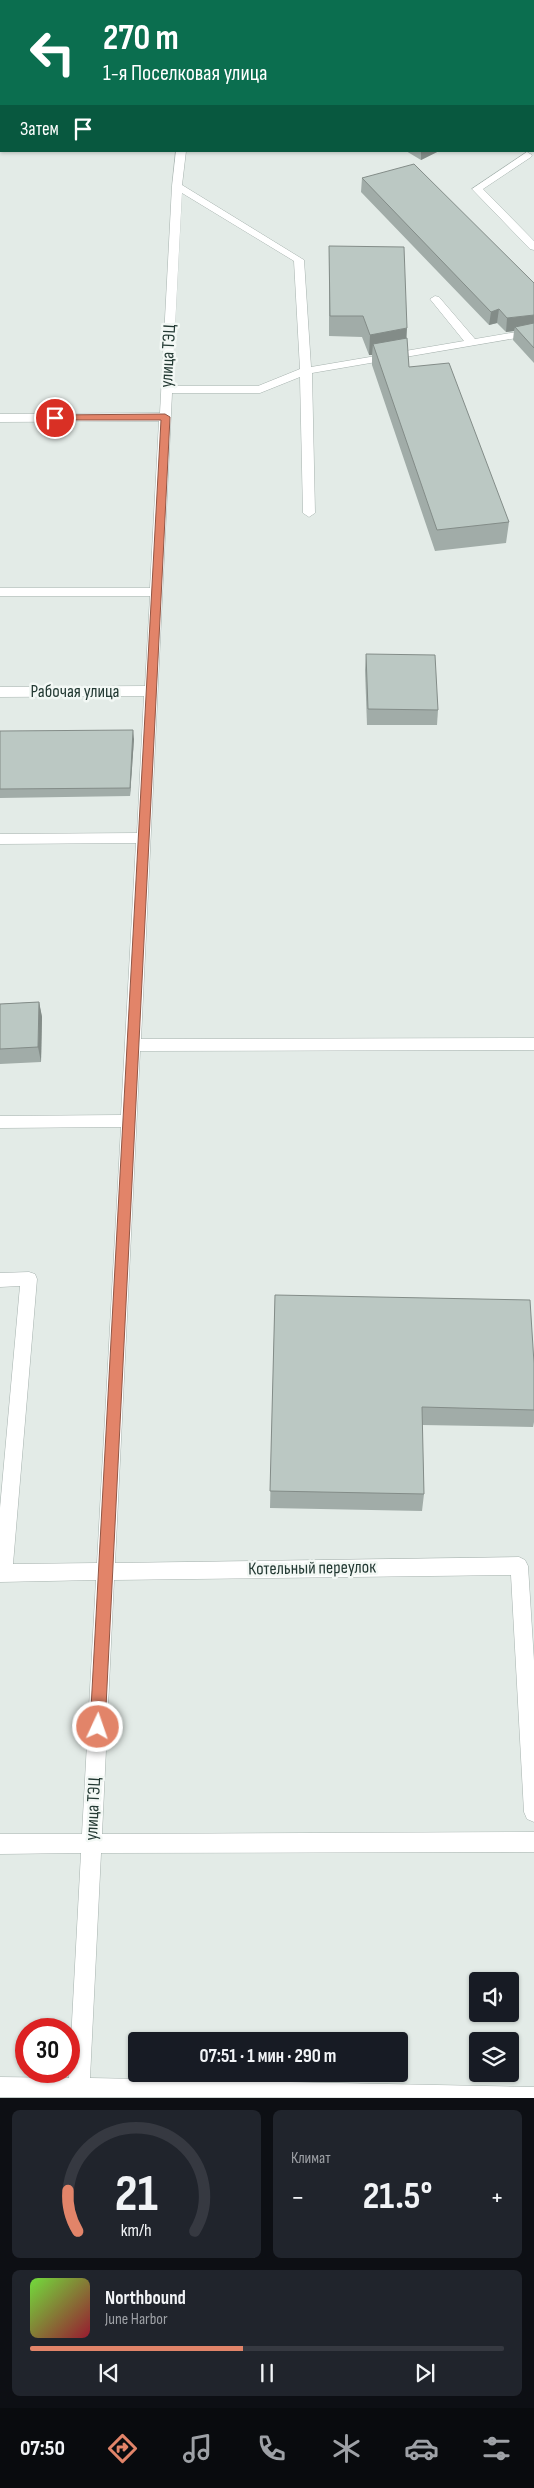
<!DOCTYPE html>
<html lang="ru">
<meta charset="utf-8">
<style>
:root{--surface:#171b24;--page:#20242c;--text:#f1f3f6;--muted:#9ea1a6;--line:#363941;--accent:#e28469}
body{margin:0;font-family:"Sofia Sans Condensed",sans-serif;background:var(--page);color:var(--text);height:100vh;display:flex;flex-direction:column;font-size:19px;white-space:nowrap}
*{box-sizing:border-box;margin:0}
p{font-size:16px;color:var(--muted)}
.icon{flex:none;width:28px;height:28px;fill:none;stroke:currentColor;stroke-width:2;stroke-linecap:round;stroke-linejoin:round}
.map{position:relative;height:2098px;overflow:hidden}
.drawer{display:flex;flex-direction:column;gap:12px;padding:12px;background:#0d0f14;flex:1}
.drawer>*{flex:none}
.banner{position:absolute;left:0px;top:0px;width:535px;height:152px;box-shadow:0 1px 4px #0004;background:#0b6e4f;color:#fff;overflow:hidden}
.buttons{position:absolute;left:469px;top:1972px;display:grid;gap:10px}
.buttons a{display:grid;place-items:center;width:50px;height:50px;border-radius:5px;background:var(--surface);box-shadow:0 1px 4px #0004;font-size:25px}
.speed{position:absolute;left:15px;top:2018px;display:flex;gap:10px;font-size:25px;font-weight:700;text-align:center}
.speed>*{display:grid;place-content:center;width:65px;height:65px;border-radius:50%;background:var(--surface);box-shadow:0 1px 4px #0004;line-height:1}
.speed .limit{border:8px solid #d22;background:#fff;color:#111}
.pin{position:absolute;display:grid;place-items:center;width:42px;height:42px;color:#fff;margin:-21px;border:2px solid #fff;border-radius:50%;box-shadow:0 1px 5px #0007}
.me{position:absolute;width:55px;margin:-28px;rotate:3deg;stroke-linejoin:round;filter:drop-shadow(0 0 4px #0008)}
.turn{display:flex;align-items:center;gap:18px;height:105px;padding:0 20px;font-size:22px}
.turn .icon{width:65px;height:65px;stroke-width:2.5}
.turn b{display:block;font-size:35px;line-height:42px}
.then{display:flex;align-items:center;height:48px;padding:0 20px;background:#0003;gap:10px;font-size:19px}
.big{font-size:38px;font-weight:700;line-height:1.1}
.drawer .widget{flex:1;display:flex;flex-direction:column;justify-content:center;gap:8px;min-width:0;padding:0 18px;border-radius:8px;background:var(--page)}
.drawer .dial{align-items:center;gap:0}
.dial svg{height:130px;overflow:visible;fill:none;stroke:var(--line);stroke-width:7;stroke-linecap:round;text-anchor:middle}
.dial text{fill:var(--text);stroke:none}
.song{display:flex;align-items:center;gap:15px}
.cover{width:60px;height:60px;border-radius:8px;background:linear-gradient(135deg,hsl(100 70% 55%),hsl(350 70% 35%))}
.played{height:5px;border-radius:2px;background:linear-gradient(90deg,var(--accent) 45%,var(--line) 45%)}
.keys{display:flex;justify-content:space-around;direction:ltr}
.heat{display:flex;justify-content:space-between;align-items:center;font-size:28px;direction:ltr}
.drawer .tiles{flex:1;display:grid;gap:12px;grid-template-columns:1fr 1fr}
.widget:last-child{grid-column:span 2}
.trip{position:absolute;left:128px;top:2032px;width:280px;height:50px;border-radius:5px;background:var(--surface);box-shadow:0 1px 4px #0004;font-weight:700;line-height:50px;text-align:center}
.dock{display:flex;height:80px;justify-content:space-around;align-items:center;background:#090b0e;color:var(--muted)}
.dock .icon{width:35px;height:35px}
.dock .selected{color:var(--accent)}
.dock b{font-size:22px;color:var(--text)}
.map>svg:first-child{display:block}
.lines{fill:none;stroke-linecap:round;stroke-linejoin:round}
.minor-casing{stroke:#a6b2ae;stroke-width:1}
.minor{fill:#fff;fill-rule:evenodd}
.wall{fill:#a1aca8}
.shaded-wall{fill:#838c88}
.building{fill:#bbc8c3;stroke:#838c88}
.route{fill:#e28469;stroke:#935644}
.labels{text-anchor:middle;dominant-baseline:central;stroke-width:5;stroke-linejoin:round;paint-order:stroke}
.street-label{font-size:18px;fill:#243a34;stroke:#f3f8f5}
</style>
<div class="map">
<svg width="534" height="2098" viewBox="0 0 534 2098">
<rect width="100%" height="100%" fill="#e3ebe7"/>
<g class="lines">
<!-- minor casing -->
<g class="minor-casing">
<g id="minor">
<polygon points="190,0 200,0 200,1 191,1"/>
<polygon points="296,0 308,0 309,1 297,1"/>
<rect x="0" y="59" width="1" height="6"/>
<path d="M 176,151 L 186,151 L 182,185 L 304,260 L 311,367 L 464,341 L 430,299 L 435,296 L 439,297 L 475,339 L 534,329 L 534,335 L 312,373 L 315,513 L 309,517 L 303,513 L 300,377 L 260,393 L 172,393 L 141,1039 L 534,1038 L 534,1050 L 140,1051 L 115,1563 L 519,1557 L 525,1560 L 528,1566 L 534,1661 L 534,1822 L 527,1819 L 524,1812 L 511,1575 L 114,1580 L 102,1834 L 534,1832 L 534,1852 L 101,1853 L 90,2078 L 534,2087 L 534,2098 L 0,2097 L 0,2077 L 69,2078 L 81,1853 L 0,1854 L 0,1834 L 82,1834 L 96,1580 L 0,1582 L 0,1508 L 20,1286 L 0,1287 L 0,1273 L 29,1272 L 35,1274 L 37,1279 L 13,1564 L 97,1563 L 121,1127 L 0,1128 L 0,1116 L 121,1115 L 136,843 L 0,844 L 0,834 L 137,833 L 144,696 L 0,697 L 0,687 L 145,686 L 150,596 L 0,596 L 0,588 L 150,588 L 159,421 L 0,422 L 0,414 L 160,413 L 172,186 ZM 182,193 L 294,261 L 300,369 L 258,386 L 172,386 Z"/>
<polygon points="527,152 532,155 531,157 483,189 534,241 534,250 530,249 472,189"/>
</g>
</g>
<!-- minor -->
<use href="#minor" class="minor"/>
</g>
<!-- wall -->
<g class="wall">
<polygon points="378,0 469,0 468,1 380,1"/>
<polygon points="406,151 439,151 421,160"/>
<polygon points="362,178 534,283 534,363 513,340 514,331 506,332 497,323 489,325 361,192"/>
<polygon points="329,246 406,338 409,367 509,522 506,543 435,551 372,365 372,355 369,355 362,337 329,336"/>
<polygon points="366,654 438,710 437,725 367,725 365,670"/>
<polygon points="0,731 134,739 130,796 0,798"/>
<polygon points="39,1002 42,1017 41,1062 0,1064 0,1004"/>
<polygon points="275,1295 534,1363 534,1422 533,1427 422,1425 424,1494 422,1511 270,1508"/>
</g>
<!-- shaded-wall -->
<g class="shaded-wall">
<polygon points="450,0 469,0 468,1 447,1"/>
<polygon points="421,151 439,151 421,160"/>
<polygon points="499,309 497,323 489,325 491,312"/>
<polygon points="534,315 534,328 515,327 514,331 506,332 507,318"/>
<polygon points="407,328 406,349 373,344 372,355 369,355 370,335"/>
<polygon points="133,730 134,739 130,796 130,788"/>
<polygon points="39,1002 42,1017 41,1062 38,1047"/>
</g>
<!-- building -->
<g class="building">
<polygon points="415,0 450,0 447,1 418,1"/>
<polygon points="414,164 534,283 534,315 507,318 499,309 491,312 362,178"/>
<polygon points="329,246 404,247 407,328 370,335 363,316 330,316"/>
<polygon points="534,323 534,348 515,327"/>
<polygon points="407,338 409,367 449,363 509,522 437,530 373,344"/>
<polygon points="366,654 435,655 438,710 368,709"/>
<polygon points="133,730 130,788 0,789 0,731"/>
<polygon points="39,1002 38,1047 0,1049 0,1004"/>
<polygon points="275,1295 530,1300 534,1363 534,1410 422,1407 424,1494 270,1491"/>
</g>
<!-- route -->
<polygon class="route" points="165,414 170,417 105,1727 103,1732 98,1734 92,1732 90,1727 161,420 55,420 51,418 55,415"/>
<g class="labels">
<!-- street labels -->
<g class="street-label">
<text transform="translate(168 356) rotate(-87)">улица ТЭЦ</text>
<text x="75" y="691">Рабочая улица</text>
<text transform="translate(312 1568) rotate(-1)">Котельный переулок</text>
<text transform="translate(93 1809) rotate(-87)">улица ТЭЦ</text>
</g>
</g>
</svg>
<div class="buttons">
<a><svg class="icon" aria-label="sound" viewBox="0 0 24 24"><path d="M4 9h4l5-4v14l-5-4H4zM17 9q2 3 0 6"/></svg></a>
<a><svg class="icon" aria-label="layers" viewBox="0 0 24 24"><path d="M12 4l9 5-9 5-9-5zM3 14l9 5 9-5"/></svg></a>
</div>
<div class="speed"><div class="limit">30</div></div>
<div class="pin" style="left:55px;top:418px;background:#d93025"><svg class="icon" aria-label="arrive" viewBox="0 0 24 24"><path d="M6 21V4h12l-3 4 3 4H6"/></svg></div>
<svg class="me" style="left:98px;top:1727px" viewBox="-20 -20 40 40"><circle r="17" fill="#e28469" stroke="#fff" stroke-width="3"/><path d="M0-11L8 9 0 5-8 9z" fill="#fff"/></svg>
<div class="trip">07:51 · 1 мин · 290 m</div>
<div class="banner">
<div class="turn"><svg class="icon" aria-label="left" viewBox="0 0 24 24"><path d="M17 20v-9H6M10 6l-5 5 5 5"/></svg><div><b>270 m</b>1-я Поселковая улица</div></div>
<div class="then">Затем<svg class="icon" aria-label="arrive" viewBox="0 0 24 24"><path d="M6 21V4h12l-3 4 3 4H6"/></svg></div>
</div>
</div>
<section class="drawer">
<div class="tiles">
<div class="widget dial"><svg viewBox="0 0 100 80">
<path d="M14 69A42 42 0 1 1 86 69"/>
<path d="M14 69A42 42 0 0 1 8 44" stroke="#e28469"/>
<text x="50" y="56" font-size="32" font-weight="700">21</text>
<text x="50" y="72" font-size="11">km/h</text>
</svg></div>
<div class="widget"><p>Климат</p>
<div class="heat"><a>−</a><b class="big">21.5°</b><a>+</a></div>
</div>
<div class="widget">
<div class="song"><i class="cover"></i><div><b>Northbound</b><p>June Harbor</p></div></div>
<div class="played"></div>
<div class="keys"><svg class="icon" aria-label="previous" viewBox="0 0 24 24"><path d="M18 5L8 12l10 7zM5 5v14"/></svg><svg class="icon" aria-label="pause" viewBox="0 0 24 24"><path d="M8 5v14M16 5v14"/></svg><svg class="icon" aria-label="next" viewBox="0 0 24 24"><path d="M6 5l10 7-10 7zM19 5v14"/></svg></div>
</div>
</div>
</section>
<nav class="dock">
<b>07:50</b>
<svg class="icon selected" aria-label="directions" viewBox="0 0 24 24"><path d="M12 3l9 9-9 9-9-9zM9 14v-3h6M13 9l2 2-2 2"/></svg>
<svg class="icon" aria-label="music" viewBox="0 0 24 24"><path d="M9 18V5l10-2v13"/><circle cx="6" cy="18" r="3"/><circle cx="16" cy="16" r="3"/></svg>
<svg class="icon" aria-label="phone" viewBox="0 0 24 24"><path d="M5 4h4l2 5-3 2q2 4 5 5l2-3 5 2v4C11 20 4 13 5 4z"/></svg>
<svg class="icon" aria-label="climate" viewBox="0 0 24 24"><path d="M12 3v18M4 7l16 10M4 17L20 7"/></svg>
<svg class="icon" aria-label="car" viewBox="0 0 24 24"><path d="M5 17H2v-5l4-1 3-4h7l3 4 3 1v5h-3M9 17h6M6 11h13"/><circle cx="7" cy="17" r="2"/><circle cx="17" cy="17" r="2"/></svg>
<svg class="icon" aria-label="filters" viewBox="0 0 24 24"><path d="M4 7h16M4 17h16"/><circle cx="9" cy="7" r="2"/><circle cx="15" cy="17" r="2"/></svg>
</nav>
